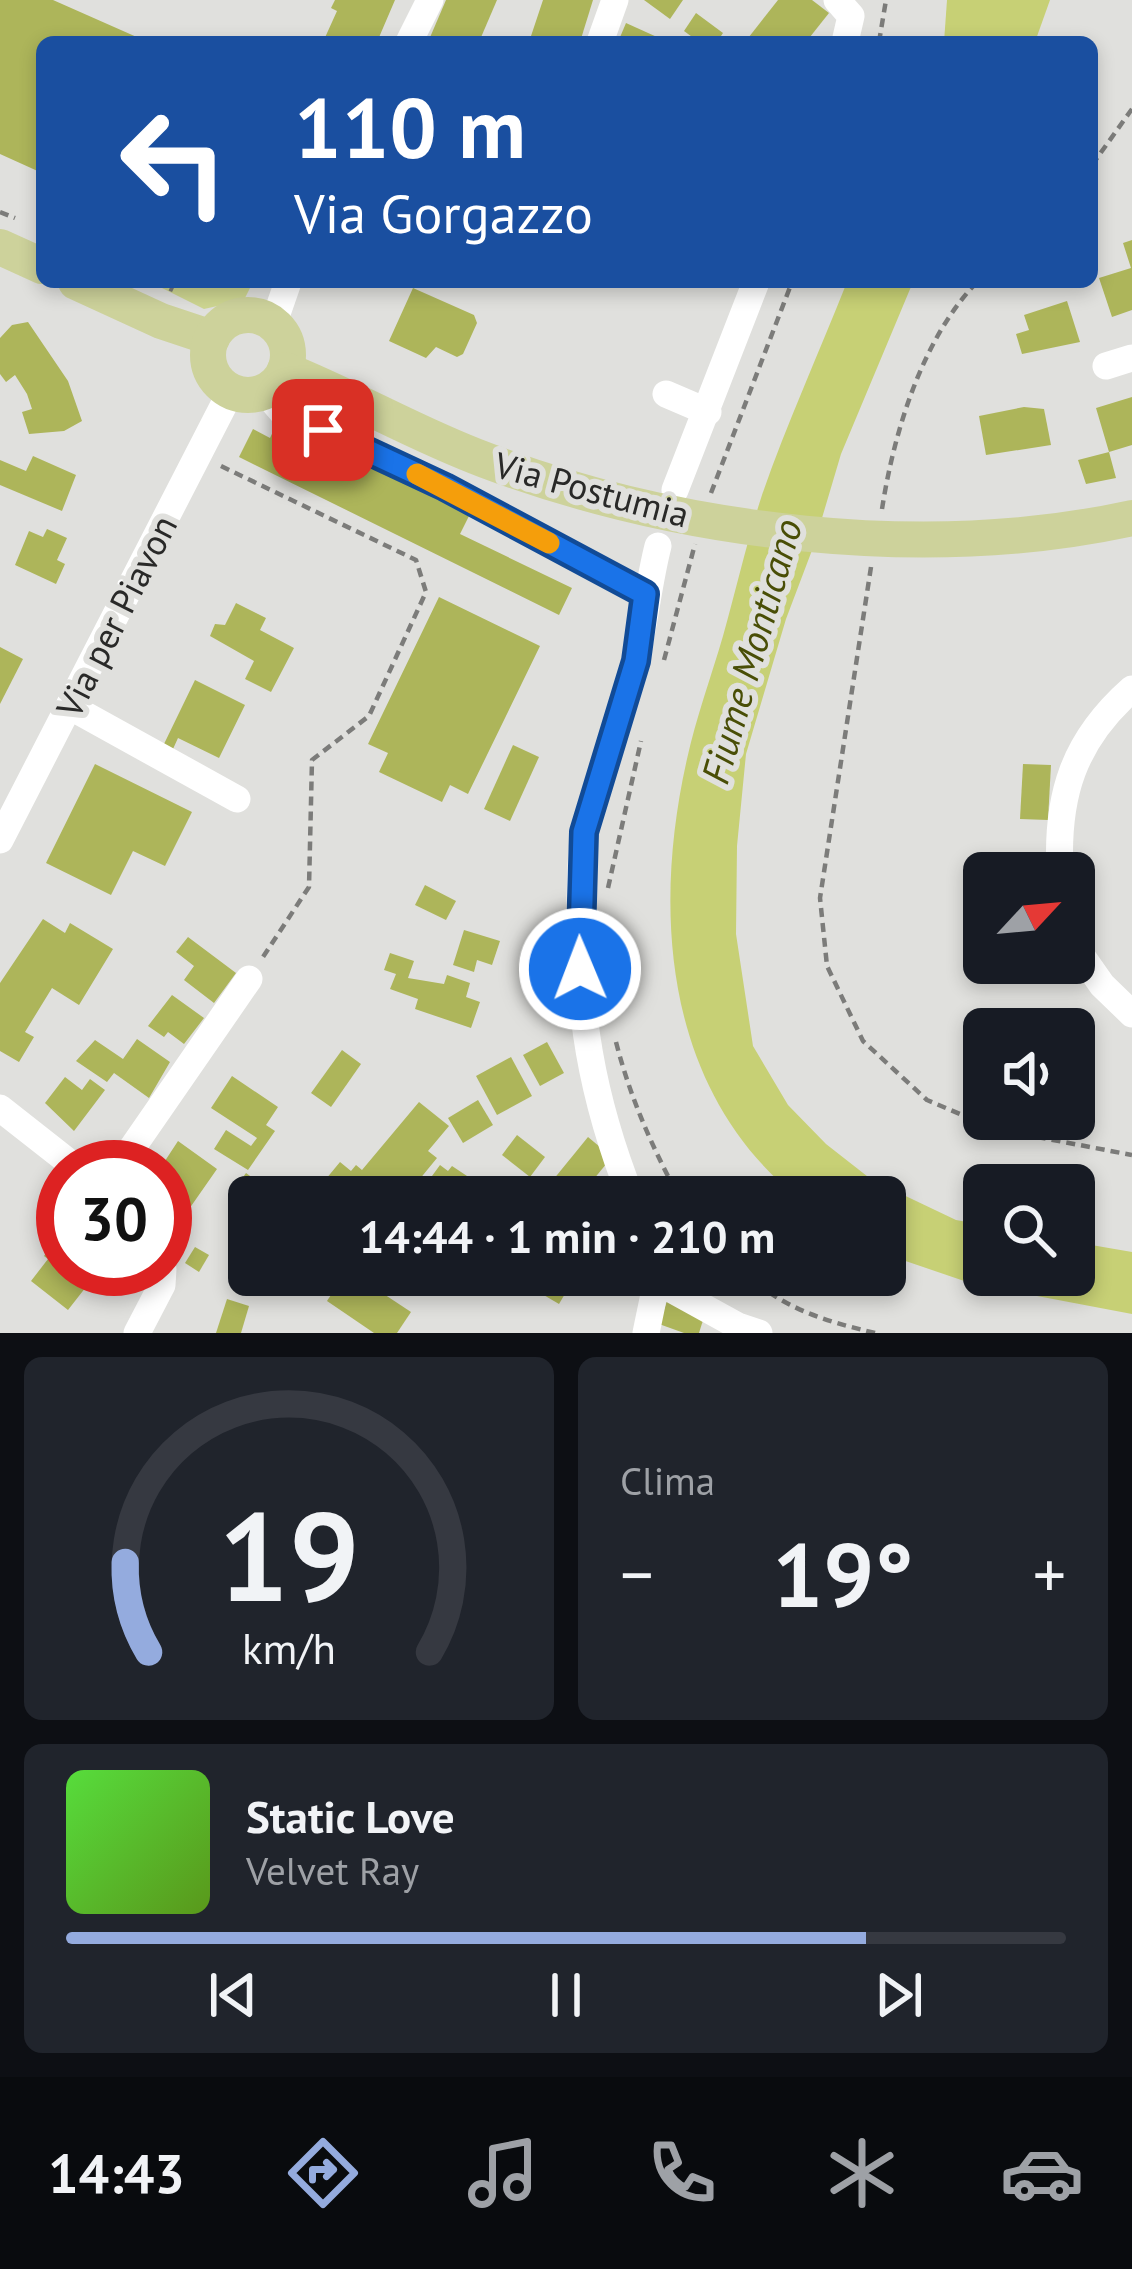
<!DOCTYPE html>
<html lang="it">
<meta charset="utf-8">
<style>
:root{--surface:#171b24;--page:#20242c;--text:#f1f3f6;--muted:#9ea1a6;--line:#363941;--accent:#94abde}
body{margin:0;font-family:"PT Sans",sans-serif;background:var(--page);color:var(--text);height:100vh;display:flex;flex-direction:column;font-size:45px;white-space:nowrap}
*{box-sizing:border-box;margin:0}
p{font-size:39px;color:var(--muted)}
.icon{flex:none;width:66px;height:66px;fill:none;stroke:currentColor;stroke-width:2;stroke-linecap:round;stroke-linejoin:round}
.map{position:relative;height:1333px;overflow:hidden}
.panel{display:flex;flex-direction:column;gap:24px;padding:24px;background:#0d0f14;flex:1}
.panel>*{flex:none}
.hud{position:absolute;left:36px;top:36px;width:1062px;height:252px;border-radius:18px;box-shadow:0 6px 18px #0003;background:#1a4fa0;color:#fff;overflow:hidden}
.needle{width:78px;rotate:64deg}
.tools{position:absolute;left:963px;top:852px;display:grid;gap:24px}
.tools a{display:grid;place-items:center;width:132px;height:132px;border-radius:18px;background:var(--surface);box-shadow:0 6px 18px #0003;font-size:60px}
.speed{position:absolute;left:36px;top:1140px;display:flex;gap:24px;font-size:60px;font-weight:700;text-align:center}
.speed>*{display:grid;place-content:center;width:156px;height:156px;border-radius:50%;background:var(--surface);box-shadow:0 6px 18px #0003;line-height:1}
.speed .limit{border:18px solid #d22;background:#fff;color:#111}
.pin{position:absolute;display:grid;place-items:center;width:102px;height:102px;color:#fff;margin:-51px;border-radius:24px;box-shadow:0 6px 18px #0006}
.me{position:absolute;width:132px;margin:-66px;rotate:359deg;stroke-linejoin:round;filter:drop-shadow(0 0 9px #0008)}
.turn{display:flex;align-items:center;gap:42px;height:252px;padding:0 60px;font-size:54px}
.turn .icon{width:156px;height:156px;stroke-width:2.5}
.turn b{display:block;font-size:84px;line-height:102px}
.big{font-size:90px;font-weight:600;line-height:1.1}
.panel .widget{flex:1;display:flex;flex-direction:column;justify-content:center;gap:18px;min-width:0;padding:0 42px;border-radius:18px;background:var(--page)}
.panel .dial{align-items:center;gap:0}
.dial svg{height:312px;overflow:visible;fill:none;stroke:var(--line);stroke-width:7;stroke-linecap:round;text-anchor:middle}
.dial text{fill:var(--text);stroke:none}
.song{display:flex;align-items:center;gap:36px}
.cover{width:144px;height:144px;border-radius:18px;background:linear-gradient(135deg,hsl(110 70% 55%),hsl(90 70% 35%))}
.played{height:12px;border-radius:6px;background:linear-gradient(90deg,var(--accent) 80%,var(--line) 80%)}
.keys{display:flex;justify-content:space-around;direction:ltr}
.heat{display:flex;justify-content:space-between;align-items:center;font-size:66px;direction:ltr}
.panel .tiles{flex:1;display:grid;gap:24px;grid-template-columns:1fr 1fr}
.widget:last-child{grid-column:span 2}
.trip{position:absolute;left:228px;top:1176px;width:678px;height:120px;border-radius:18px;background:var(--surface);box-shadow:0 6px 18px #0003;font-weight:600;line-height:120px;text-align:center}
.dock{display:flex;height:192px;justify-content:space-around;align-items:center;background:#090b0e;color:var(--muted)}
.dock .icon{width:84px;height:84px}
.dock .on{color:var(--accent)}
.dock b{font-size:54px;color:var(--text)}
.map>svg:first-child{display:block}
.green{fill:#ced691}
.water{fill:#c7d075}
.building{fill:#adb55a}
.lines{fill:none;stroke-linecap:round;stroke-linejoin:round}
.path{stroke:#7c7c7a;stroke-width:4.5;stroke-dasharray:9 6;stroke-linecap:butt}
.minor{stroke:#fff;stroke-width:27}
.major{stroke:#cdd29b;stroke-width:36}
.route-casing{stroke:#114b97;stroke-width:30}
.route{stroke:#1a73e8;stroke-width:21}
.slow{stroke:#f59e0b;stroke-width:21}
.labels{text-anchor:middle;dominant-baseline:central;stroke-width:12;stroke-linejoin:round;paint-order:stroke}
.street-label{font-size:36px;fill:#292928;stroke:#e0e0dd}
.water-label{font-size:39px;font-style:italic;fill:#494e06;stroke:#e0e0dd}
</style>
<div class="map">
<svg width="1132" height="1333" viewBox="0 0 1132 1333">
<rect width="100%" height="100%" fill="#e0e0dd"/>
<!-- green -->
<polygon class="green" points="150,282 253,282 244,300 204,309"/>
<!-- water -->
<g class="water">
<polygon points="947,0 1050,0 1035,42 944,42"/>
<path d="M 847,282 L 913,282 L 841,454 L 814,545 L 786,619 L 746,754 L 737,846 L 736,934 L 753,1046 L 788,1105 L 826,1144 L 872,1180 L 956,1220 L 984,1225 L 984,1275 L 1074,1275 L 1074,1242 L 1132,1252 L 1132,1314 L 973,1284 L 885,1254 L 885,1197 L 797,1197 C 665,1090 652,914 687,759 C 696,718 711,677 723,636 C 736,590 747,541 762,495 C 787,423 819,353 847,282 Z"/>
</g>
<!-- building -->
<g class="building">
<polygon points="0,0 53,0 148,42 42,42 42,173 0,154"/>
<polygon points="335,0 395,0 377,42 323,42 337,11 331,8"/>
<polygon points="446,0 497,0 479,42 428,42"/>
<polygon points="543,0 593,0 580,42 529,42"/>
<polygon points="644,0 683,0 670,19"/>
<polygon points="778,0 812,0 829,13 806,42 745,42"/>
<polygon points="696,13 723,33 717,42 699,42 684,31"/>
<polygon points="626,23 668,42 618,42"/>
<polygon points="1132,240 1132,310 1112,317 1099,278 1131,268 1123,243"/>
<polygon points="413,288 474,315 477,323 463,354 457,357 436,347 426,358 389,341"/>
<polygon points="1067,301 1080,342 1022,354 1016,334 1029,330 1024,315"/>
<polygon points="28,322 68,381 82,421 64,431 29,434 22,412 32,409 27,394 15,375 6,382 0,374 0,338 12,325"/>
<polygon points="1132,397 1132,445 1109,452 1116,478 1086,484 1078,460 1109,452 1096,408"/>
<polygon points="1024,407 1044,409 1051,445 986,455 979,416"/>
<polygon points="279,419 470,514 460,534 572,588 559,615 239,457 253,429 270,438"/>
<polygon points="33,456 76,475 62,511 0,485 0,460 26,471"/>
<polygon points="47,529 67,538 57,560 65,564 56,584 15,565 29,531 43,537"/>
<polygon points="439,597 540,646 468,794 450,785 442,802 379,772 388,753 368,744"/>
<polygon points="236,603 266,618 260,630 294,648 271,692 245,679 254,661 210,636 215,624 225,625"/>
<polygon points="0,647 23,659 0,704"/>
<polygon points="195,680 245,705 219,758 178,738 173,749 164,744"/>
<polygon points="513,745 539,757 510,821 484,809"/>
<polygon points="95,764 192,812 165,866 133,851 111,895 46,863"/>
<polygon points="1023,764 1051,765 1048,820 1020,819"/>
<polygon points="425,885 456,901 446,920 415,905"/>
<polygon points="43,919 65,933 70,923 113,949 79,1005 52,988 25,1032 34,1037 19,1062 0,1051 0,983"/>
<polygon points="464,930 500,941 492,965 477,960 474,972 453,965"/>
<polygon points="188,937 236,973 214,1003 184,980 194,966 176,952"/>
<polygon points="390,953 414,961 408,978 444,984 447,975 470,983 466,997 480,1002 471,1028 415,1009 418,999 390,989 396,974 384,970"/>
<polygon points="172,995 204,1018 184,1044 168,1032 164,1037 148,1026"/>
<polygon points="137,1039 170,1062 149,1098 114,1073 107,1082 76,1061 95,1040 123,1059"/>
<polygon points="547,1042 564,1073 540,1086 523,1055"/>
<polygon points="342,1050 361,1064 331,1107 311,1093"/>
<polygon points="511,1057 532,1096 497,1115 476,1076"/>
<polygon points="232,1076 278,1107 266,1125 275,1131 248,1170 214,1149 226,1130 251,1146 257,1138 211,1108"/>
<polygon points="65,1077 82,1090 90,1079 105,1090 74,1131 45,1103"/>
<polygon points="478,1100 493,1125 463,1143 448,1118"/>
<polygon points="419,1102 449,1126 428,1151 437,1158 405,1197 383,1197 373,1189 366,1197 335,1197 321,1185 340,1162 351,1171 356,1165 362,1170"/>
<polygon points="517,1135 545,1157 530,1177 502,1155"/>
<polygon points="588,1137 612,1157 579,1197 574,1197 553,1180"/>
<polygon points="178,1141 217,1169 187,1212 165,1197 165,1167 161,1167"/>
<polygon points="440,1165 448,1171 452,1166 476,1182 466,1197 429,1197 440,1181 432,1176"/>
<polygon points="246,1173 260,1183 249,1201 234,1190"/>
<polygon points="63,1222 63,1269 100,1269 68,1310 31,1281 48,1259 44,1256 60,1234 56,1231"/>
<polygon points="195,1247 209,1255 199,1272 185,1263"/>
<polygon points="344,1275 355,1275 411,1312 397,1333 374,1333 327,1301"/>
<polygon points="553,1275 576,1275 559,1304 542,1294"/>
<polygon points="227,1299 249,1306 241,1333 216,1333"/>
<polygon points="667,1301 705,1314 699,1333 684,1333 659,1324"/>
</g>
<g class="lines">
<!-- path -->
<g class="path">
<polyline points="879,42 886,0"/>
<polyline points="1092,165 1132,109"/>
<polyline points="0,212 15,218"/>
<polyline points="156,282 173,290"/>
<polyline points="221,466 416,560 426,592 369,716 312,760 309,887 261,960"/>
<polyline points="711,493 792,282"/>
<path d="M 882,509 C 894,432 922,339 977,282"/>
<polyline points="871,567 820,898 827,966 863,1041 927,1100 995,1129 1132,1155"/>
<polyline points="664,660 695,544"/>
<polyline points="608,888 641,741"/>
<path d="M 616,1042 C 630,1097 652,1147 679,1197"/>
<path d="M 745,1275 C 789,1310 821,1320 875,1333"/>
</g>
<!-- minor -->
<g class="minor">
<polyline points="837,0 851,16 845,42"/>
<polyline points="409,42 430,0"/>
<polyline points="600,42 615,0"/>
<polyline points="273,325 288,282"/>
<polyline points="1106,366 1132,358"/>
<polyline points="264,391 282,412 445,487 645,594"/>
<polyline points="666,394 708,412"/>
<polyline points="675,490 756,282"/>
<polyline points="69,706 237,799"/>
<polyline points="0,840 231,391"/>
<path d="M 1060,873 C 1056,796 1073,741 1132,689"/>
<polyline points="1074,945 1102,985 1132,1014"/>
<polyline points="0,1108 75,1167"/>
<polyline points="119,1167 249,979"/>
<path d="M 631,1197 C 592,1099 576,1008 580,902 C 581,879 580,852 585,829 C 598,773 622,719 635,663 C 645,624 648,585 658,546"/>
<polyline points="658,1282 738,1326 759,1333"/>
<polyline points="137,1333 162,1285 163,1269"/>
<polyline points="646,1333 658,1275"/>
</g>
<!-- major -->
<g class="major">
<polyline points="0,247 42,266"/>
<polyline points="76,282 161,321 212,338"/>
<circle cx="248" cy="355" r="40"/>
<path d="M 285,370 C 353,397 417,435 485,460 C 682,534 926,563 1132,518"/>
</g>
</g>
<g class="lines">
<!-- route casing -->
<g class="route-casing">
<polyline id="route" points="323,430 445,487 645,594 636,661 584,832 580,969"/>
</g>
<!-- route -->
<use href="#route" class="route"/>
<!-- slow -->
<polyline class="slow" points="417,474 549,543"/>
</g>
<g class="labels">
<!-- street labels -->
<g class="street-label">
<text transform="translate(592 489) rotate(15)">Via Postumia</text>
<text transform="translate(116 616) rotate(-63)">Via per Piavon</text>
</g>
<!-- water labels -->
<g class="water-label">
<text transform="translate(751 651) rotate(-74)">Fiume Monticano</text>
</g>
</g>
</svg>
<div class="tools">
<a><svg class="needle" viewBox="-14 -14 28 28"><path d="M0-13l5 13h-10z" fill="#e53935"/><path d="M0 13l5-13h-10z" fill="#9ea1a6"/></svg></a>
<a><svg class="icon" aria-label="sound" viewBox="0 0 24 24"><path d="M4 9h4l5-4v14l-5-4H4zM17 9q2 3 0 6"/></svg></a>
<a><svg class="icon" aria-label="search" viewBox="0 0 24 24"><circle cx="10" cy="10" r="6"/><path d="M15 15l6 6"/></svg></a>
</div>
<div class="speed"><div class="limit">30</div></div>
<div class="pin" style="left:323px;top:430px;background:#d93025"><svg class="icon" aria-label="arrive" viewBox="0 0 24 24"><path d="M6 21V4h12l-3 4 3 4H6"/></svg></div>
<svg class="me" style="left:580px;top:969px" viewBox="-20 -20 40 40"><circle r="17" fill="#1a73e8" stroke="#fff" stroke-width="3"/><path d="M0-11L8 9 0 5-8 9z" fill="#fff"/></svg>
<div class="trip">14:44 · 1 min · 210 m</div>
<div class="hud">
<div class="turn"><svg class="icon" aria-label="left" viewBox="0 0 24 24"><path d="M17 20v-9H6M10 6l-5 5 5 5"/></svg><div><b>110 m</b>Via Gorgazzo</div></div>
</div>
</div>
<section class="panel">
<div class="tiles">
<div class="widget dial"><svg viewBox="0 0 100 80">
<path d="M14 69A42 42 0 1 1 86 69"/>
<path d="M14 69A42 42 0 0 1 8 46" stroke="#94abde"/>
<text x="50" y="56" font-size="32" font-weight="700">19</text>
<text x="50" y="72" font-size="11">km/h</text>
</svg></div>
<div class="widget"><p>Clima</p>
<div class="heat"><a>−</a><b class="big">19°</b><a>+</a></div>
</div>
<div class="widget">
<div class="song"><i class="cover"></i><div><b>Static Love</b><p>Velvet Ray</p></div></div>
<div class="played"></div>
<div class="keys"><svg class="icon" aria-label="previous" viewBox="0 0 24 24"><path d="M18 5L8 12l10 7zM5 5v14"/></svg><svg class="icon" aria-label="pause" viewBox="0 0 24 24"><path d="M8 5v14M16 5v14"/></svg><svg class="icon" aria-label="next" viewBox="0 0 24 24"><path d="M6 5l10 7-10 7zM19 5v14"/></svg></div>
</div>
</div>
</section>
<nav class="dock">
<b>14:43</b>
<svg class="icon on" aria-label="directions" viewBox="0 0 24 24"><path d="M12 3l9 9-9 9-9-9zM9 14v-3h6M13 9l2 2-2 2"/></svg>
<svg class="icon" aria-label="music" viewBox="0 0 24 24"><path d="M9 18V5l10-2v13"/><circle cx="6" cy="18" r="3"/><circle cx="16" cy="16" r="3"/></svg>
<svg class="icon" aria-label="phone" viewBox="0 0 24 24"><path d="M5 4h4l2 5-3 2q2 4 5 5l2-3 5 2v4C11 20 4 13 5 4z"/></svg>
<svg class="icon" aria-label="climate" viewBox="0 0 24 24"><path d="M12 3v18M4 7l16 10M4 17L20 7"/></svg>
<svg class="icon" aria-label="car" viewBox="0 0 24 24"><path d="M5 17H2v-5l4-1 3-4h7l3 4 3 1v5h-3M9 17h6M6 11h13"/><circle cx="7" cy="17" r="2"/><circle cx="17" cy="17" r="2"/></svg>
</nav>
